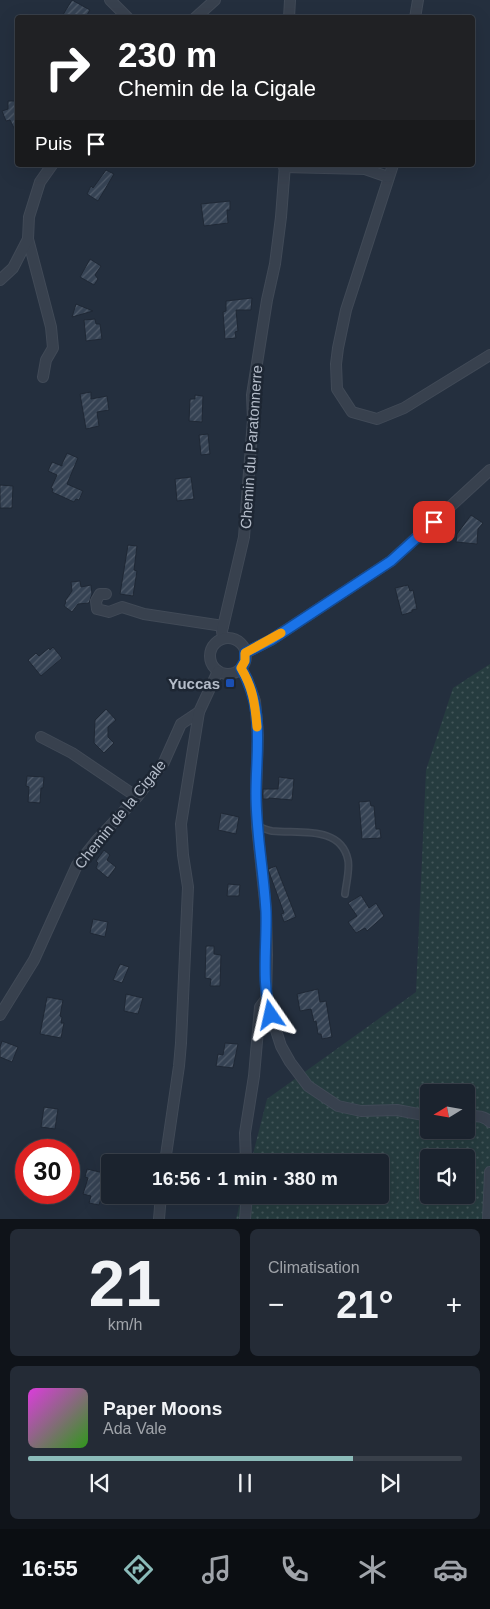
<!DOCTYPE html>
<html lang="fr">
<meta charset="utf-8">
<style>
:root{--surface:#1b232e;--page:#242b36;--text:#f1f3f6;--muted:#a0a4aa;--line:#39404a;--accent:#8bbbb9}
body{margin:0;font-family:Arial,sans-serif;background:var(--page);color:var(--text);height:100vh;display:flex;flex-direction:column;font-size:19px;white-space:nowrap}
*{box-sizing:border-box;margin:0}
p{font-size:16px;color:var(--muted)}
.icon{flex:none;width:28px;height:28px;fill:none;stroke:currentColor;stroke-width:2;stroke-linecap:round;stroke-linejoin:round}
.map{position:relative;height:1219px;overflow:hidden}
.sheet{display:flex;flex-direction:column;gap:10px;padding:10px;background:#0f1319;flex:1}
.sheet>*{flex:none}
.banner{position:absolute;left:15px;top:15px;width:460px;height:152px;border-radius:5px;box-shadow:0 5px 20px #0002,0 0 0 1px var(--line);background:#202124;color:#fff;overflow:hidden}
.needle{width:32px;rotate:259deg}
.buttons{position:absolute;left:420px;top:1084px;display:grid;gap:10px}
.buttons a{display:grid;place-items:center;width:55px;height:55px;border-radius:5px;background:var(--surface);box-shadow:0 5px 20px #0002,0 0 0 1px var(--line);font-size:25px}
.speed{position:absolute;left:15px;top:1139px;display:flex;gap:10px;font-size:25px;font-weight:700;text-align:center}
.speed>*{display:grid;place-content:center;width:65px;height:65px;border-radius:50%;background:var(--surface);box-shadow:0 5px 20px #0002,0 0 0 1px var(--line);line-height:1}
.speed .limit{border:8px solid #d22;background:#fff;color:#111}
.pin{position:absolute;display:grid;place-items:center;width:42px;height:42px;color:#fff;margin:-21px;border-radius:10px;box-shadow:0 2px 8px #0006}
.me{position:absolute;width:55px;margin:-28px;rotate:349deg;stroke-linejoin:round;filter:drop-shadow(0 0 4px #0008)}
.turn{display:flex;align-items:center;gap:18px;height:105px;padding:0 20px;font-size:22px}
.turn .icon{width:65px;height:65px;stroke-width:2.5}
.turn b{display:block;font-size:35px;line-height:42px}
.then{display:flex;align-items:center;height:48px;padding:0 20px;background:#0003;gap:10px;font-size:19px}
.big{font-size:38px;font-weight:800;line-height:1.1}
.sheet .tile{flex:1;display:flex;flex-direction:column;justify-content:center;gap:8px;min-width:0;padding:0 18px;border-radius:8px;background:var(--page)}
.sheet .dial{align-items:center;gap:0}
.dial b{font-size:65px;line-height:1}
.song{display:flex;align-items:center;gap:15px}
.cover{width:60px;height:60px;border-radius:8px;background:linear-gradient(135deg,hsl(300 70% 55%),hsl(110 70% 35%))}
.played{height:5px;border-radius:2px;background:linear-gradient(90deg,var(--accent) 75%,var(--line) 75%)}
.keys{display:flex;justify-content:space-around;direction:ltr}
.heat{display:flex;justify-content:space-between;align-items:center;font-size:28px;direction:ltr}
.sheet .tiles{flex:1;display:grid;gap:10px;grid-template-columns:1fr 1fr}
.tile:last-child{grid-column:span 2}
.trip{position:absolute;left:101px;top:1154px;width:288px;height:50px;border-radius:5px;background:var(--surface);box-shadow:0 5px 20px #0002,0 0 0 1px var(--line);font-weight:800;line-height:50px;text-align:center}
.dock{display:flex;height:80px;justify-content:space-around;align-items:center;background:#0b0e12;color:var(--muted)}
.dock .icon{width:35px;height:35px}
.dock .current{color:var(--accent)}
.dock b{font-size:22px;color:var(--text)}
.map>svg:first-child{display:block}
.grass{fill:url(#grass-dots);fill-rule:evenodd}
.building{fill:url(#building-hatch);stroke:#1f2835}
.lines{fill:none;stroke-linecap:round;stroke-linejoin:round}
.service-casing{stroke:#414a57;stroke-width:8}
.minor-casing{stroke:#414a57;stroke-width:12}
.service{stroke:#38414e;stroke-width:5}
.minor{stroke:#38414e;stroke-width:10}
.route-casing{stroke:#114b97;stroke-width:12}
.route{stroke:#1a73e8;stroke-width:9}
.slow{stroke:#f59e0b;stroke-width:9}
.transit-dot{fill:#1a4fb4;stroke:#1d2633;stroke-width:2}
.labels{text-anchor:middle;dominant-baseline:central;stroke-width:5;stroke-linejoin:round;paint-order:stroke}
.street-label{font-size:15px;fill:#b4bcc9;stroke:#1d2633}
.poi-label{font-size:15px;font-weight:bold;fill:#b4bcc9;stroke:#1d2633;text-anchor:end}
</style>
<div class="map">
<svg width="490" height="1219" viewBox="0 0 490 1219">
<defs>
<pattern id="grass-dots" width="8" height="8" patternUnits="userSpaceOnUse" patternTransform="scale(1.25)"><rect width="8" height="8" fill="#263c3f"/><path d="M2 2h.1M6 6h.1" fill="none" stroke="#435659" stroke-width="1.8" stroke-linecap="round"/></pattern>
<pattern id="building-hatch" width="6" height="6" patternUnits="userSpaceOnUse" patternTransform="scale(1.25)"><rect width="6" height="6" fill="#364354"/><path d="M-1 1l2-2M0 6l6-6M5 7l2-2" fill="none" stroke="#515c6b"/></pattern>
</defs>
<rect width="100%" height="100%" fill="#242f3e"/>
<!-- grass -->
<path class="grass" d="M 490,664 L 490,1219 L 236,1219 L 242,1195 L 380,1195 L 380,1162 L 251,1162 L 267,1099 L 416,992 L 426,770 L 453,688 ZM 429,1092 L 466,1092 L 466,1130 L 429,1130 ZM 429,1158 L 466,1158 L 466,1195 L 429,1195 Z"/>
<!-- building -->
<g class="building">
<polygon points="72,0 90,10 85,18 61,18"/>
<polygon points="8,101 18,101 18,136 10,120 6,121 2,111 8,109"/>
<polygon points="106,170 114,174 98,201 87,194 91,186 93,188"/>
<polygon points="230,201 230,210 227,210 228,223 204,226 201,204"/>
<polygon points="90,259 101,266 95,275 98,279 94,285 80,277"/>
<polygon points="252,298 251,310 236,310 238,331 235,332 236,338 225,339 223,312 226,311 226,301"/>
<polygon points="76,304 93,311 72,317"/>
<polygon points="95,319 96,324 100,324 102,339 86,341 84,320"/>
<polygon points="91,392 91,399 107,396 109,410 97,412 99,426 86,429 80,394"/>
<polygon points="195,395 203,396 202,422 189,421 190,399 195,399"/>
<polygon points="208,434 210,454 201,455 199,435"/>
<polygon points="67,453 78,458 67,484 83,491 79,500 76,499 74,502 52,492 53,489 51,488 57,475 48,471 52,462 62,466 62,464"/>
<polygon points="191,477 194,499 177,501 175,479"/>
<polygon points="0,485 13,486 12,508 0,508"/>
<polygon points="471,515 483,523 478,529 477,544 456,542 457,534"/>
<polygon points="128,545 137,546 134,570 137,571 133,596 120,594"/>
<polygon points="80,581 81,587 91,585 92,594 89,603 78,604 72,612 64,606 66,602 65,601 72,591 71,582"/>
<polygon points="408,585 410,591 413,590 417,609 412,610 412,612 402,615 395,588"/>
<polygon points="53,647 62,658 41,676 28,660 36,653 39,656 49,648 50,650"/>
<polygon points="106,709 116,720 108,727 108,737 114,743 104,753 94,743 95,720"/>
<polygon points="27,776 44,777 43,788 41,788 40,803 28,802 29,787 26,786"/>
<polygon points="279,777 294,779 292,800 269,798 269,799 263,799 263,789 278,789"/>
<polygon points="370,801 371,806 374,806 376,829 380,829 381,838 362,839 359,802"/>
<polygon points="221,813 239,817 236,834 218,830"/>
<polygon points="104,850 110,855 107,860 116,867 108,878 96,868 98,863 96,861"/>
<polygon points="276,866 296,917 284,922 281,914 284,913 269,872 268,869"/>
<polygon points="228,884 240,885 239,896 227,896"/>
<polygon points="361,895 369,908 376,903 384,916 367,931 365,928 356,933 348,922 357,916 348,903"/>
<polygon points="93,919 108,922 105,937 90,933"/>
<polygon points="206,946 214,946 214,954 221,955 220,986 210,986 211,979 205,978"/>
<polygon points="120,964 129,967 122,983 113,980"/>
<polygon points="318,989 320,1002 326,1001 332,1037 322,1039 321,1034 318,1034 316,1021 314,1022 311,1009 300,1011 297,994"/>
<polygon points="126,994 143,998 138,1014 124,1011"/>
<polygon points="47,997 63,1000 60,1016 62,1017 61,1023 64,1023 61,1038 40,1034"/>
<polygon points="2,1041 18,1047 12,1062 0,1057 0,1047"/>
<polygon points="225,1043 238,1044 233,1068 216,1066 218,1054 223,1055"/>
<polygon points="44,1107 58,1109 55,1129 41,1127"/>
<polygon points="87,1169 108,1174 99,1205 89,1203 91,1196 83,1194 88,1178 85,1177"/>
</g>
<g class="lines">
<!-- service casing -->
<g class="service-casing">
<path id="service" d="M 257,826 C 262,828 267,830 272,831 C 298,834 341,825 348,860 C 350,870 346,884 345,894"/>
</g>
<!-- minor casing -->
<g class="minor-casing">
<g id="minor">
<polyline points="110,0 128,18"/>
<polyline points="195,18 215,0"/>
<polyline points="289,18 290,0"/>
<polyline points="415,18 418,0"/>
<polyline points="393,165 346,310 338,348 336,364 337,389 352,412 377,419 404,408 490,355"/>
<polyline points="284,167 365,169 388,177"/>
<polyline points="28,239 51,327 53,348 46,360 43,377"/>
<polyline points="0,280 13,268 28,239 29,217 40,182 52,165"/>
<polyline points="106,594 100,594 96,601 97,609 109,612 122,607 144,614 223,626"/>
<polyline points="223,638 222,631 244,537 253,420 252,395 267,300 275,264 281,217 285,165"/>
<circle cx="228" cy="656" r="18"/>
<polyline points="245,653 271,640 391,561 490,470"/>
<polyline points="241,668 247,679 255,701 258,735 256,795 257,826 266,911 267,955 266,999 260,1007 254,1076 245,1133 246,1162"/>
<polyline points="41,737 72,753 137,797"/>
<polyline points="266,999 281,1046 290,1062 308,1086 338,1106 361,1111 397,1110 429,1116"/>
<polyline points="0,1015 34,960 77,865 97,840 137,797 164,762 181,724 199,712 218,671"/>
<path d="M 466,1116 C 475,1116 484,1115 490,1122"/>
<polyline points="165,1162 179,1066 181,1043 188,887 183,855 181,824 199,712"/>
<polyline points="159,1219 161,1195"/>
<polyline points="245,1219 247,1195"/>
<polyline points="488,1219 490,1172"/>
</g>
</g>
<!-- service -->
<use href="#service" class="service"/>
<!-- minor -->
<use href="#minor" class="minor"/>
</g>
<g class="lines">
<!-- route casing -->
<g class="route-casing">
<path id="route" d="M 271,1015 C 261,984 267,945 266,912 C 264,873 256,834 256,794 C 256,750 265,708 241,668 L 245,661 L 245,653 L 271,640 L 391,561 L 434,522"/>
</g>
<!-- route -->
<use href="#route" class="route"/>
<!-- slow -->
<path class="slow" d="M 257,727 C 255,704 253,688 241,668 L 245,661 L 245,653 L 281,633"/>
</g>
<!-- markers -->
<rect class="transit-dot" x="225" y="678" width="10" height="10" rx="2.5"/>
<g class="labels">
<!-- street labels -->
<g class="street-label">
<text transform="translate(251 447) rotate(-86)">Chemin du Paratonnerre</text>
<text transform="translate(120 814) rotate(-51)">Chemin de la Cigale</text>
</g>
<!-- poi labels -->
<g class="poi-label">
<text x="220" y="683">Yuccas</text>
</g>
</g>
</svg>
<div class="buttons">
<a><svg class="needle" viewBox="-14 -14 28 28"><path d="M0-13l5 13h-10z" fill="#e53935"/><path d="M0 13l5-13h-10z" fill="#a0a4aa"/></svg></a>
<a><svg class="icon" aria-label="sound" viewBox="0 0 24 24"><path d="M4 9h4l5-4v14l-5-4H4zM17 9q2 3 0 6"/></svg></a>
</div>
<div class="speed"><div class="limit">30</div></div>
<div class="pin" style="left:434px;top:522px;background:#d93025"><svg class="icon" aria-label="arrive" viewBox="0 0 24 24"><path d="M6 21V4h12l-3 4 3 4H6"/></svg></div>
<svg class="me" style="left:271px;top:1015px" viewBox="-20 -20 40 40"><path d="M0-17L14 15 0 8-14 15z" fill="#1a73e8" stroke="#fff" stroke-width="4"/></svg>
<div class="trip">16:56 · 1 min · 380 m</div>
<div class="banner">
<div class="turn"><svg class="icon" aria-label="right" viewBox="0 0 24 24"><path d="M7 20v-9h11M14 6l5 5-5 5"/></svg><div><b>230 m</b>Chemin de la Cigale</div></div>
<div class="then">Puis<svg class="icon" aria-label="arrive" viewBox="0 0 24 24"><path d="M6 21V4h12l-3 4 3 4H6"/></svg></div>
</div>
</div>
<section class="sheet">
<div class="tiles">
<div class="tile dial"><b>21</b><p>km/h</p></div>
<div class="tile"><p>Climatisation</p>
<div class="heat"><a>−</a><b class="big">21°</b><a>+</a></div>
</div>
<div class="tile">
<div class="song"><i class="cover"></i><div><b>Paper Moons</b><p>Ada Vale</p></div></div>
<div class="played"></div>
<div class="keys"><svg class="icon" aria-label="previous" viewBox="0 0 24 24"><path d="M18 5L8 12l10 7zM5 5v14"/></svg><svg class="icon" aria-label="pause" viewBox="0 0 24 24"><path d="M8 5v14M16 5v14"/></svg><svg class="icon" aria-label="next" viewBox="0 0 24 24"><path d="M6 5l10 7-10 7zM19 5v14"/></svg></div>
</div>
</div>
</section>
<nav class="dock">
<b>16:55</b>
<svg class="icon current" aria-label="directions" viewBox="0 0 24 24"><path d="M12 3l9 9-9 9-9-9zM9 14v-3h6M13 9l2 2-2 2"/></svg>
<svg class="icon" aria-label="music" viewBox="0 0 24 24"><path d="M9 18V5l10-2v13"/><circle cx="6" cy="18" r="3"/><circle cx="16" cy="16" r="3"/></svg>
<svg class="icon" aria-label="phone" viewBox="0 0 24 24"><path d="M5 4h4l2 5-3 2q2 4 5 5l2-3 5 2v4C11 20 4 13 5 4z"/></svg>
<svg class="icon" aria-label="climate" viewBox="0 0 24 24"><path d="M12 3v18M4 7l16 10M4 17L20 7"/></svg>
<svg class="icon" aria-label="car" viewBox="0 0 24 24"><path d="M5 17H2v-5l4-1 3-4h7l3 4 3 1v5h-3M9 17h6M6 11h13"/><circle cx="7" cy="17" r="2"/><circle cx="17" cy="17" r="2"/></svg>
</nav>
